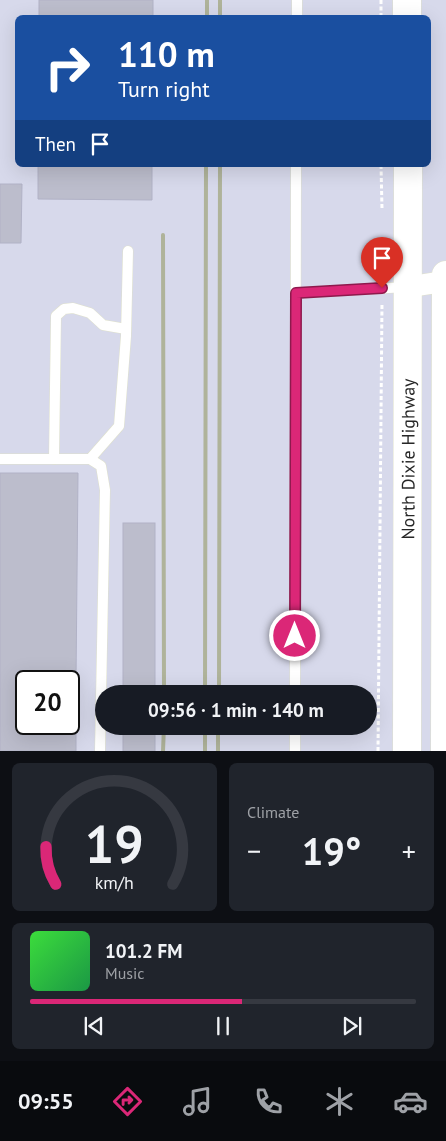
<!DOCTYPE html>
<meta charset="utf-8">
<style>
:root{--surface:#171b24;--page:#20242c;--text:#f1f3f6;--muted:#9ea1a6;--line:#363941;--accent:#db2777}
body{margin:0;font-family:"PT Sans",sans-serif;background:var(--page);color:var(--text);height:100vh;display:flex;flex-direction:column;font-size:19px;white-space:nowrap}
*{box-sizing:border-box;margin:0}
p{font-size:16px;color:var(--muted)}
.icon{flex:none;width:28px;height:28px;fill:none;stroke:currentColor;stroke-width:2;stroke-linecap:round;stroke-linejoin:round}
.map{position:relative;height:751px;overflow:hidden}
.sheet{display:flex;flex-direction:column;gap:12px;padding:12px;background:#0d0f14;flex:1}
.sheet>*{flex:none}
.banner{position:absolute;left:15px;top:15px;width:416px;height:152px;border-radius:8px;box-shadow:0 5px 20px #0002;background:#1a4fa0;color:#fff;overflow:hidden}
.speed{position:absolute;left:15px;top:670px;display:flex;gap:10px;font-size:25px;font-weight:700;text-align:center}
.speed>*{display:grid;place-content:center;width:65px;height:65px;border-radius:50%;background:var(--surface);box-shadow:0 5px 20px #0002;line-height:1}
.speed .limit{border:2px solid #111;border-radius:8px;background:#fff;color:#111}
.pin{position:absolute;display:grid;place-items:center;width:42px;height:42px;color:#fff;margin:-51px -21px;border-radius:50% 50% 50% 0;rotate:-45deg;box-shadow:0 0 5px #0007}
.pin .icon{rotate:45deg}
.me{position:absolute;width:55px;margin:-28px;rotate:0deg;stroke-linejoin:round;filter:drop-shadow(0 0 4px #0008)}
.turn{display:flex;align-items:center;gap:18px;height:105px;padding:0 20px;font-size:22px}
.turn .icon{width:65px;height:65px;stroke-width:2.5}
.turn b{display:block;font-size:35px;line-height:42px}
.then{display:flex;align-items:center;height:48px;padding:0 20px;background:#0003;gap:10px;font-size:19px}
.big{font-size:38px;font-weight:800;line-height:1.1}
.sheet .card{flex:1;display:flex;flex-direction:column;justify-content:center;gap:8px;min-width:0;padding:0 18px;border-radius:8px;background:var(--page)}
.sheet .dial{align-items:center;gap:0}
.dial svg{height:130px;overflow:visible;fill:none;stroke:var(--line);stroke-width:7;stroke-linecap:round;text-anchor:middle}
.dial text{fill:var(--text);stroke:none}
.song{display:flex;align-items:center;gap:15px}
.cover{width:60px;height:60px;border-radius:8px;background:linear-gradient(135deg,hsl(120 70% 55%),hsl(140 70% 35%))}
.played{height:5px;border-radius:2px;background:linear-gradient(90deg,var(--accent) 55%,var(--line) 55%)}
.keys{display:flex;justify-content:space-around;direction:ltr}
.heat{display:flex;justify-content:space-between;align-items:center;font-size:28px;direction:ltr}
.sheet .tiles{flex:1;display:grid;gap:12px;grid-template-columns:1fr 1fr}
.card:last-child{grid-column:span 2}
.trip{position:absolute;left:95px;top:685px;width:282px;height:50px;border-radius:25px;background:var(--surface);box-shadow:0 5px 20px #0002;font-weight:800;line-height:50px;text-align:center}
.menu{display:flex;height:80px;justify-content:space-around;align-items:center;background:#090b0e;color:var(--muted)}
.menu .icon{width:35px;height:35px}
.menu .current{color:var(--accent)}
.menu b{font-size:22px;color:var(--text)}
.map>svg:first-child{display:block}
.building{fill:#bcbdcc;stroke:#b1b2c6}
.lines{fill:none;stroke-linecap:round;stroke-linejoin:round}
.lane-casing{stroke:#dfe1cc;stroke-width:11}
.street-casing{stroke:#dfe1cc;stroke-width:22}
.secondary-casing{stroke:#dfe1cc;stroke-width:29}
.path{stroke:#fff;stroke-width:3;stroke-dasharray:4 2.5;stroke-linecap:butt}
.lane{stroke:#fff;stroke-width:10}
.street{stroke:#fff;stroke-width:21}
.secondary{stroke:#fff;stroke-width:28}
.rail{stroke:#afb39a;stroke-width:4}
.route-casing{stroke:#8e194d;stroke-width:12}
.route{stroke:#db2777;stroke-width:9}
.labels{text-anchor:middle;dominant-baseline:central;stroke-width:4;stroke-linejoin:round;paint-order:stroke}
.street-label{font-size:18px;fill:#272727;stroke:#fff}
</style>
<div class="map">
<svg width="446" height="751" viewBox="0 0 446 751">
<rect width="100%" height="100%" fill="#d7d9eb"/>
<!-- building -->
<g class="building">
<rect x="39" y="0" width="114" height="18"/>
<polygon points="38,165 152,165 152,200 38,199"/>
<polygon points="0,184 22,184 21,243 0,243"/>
<polygon points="0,473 78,473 76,681 26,681 26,724 76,724 76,751 0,751"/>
<rect x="123" y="523" width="32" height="171"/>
<rect x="123" y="726" width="32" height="25"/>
</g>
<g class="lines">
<!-- lane casing -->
<g class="lane-casing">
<g id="lane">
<polyline points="297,18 297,0"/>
<polyline points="296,293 407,287"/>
<polyline points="0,459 90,459 101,466 105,490 100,751"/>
<polyline points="54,459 56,316 64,309 73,308 90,313 103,325 126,329"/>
<polyline points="90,459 119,426 126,336 128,251"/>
<polyline points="295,694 296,165"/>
<polyline points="295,751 295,726"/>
</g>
</g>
<!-- street casing -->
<g class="street-casing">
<polyline id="street" points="408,287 446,281"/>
</g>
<!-- secondary casing -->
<g class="secondary-casing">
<g id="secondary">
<polyline points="407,0 407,18"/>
<path id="s1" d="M 407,751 L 408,165"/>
<polyline points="445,751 446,275"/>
</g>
</g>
<!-- path -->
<g class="path">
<polyline points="381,0 381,18"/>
<polyline points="381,165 382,209"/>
<polyline points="378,751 382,303"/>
</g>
<!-- lane -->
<use href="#lane" class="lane"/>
<!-- street -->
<use href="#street" class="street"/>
<!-- secondary -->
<use href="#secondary" class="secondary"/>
<!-- rail -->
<g class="rail">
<polyline points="207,18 207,0"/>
<polyline points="220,18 220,0"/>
<polyline points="163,235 164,694"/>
<polyline points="205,694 206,165"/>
<polyline points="219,694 220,165"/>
<polyline points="163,751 164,726"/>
<polyline points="205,751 205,726"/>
<polyline points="218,751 218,726"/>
</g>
</g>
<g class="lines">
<!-- route casing -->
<g class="route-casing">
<polyline id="route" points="295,636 296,293 382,288"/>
</g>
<!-- route -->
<use href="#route" class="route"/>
</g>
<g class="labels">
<!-- street labels -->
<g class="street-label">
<text stroke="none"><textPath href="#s1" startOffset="292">North Dixie Highway</textPath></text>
</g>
</g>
</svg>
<div class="speed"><div class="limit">20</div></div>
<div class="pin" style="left:382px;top:288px;background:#d93025"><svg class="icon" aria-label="arrive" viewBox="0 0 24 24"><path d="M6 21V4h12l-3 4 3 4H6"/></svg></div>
<svg class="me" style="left:295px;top:636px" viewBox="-20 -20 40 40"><circle r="17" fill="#db2777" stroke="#fff" stroke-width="3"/><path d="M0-11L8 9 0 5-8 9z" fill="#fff"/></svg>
<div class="trip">09:56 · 1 min · 140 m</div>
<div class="banner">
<div class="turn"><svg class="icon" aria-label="right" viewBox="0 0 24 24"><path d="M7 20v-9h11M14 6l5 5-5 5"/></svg><div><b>110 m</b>Turn right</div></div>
<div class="then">Then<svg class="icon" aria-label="arrive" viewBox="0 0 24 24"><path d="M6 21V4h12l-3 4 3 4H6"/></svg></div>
</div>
</div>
<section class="sheet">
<div class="tiles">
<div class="card dial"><svg viewBox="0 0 100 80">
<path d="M14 69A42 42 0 1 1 86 69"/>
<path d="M14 69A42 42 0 0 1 8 46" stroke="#db2777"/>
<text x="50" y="56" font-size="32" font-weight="700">19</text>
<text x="50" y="72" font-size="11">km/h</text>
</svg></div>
<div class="card"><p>Climate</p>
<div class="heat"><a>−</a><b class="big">19°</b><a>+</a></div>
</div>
<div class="card">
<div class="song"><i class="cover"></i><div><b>101.2 FM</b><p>Music</p></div></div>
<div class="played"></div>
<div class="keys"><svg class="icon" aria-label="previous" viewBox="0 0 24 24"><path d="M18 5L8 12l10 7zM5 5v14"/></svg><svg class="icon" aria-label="pause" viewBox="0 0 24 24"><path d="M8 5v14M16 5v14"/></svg><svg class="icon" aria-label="next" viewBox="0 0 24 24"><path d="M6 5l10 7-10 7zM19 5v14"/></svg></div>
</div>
</div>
</section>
<nav class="menu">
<b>09:55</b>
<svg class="icon current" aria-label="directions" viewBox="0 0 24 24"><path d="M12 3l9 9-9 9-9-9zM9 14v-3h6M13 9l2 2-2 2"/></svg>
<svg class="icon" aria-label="music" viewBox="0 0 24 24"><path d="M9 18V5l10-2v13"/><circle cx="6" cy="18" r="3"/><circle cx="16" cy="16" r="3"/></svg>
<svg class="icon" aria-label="phone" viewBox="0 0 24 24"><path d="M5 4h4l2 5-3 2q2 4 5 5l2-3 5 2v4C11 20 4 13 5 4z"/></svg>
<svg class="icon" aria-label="climate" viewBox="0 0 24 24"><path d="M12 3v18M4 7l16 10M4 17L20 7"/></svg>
<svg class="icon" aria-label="car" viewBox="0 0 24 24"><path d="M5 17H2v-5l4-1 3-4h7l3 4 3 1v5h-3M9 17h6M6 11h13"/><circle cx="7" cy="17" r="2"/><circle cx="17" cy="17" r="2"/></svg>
</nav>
